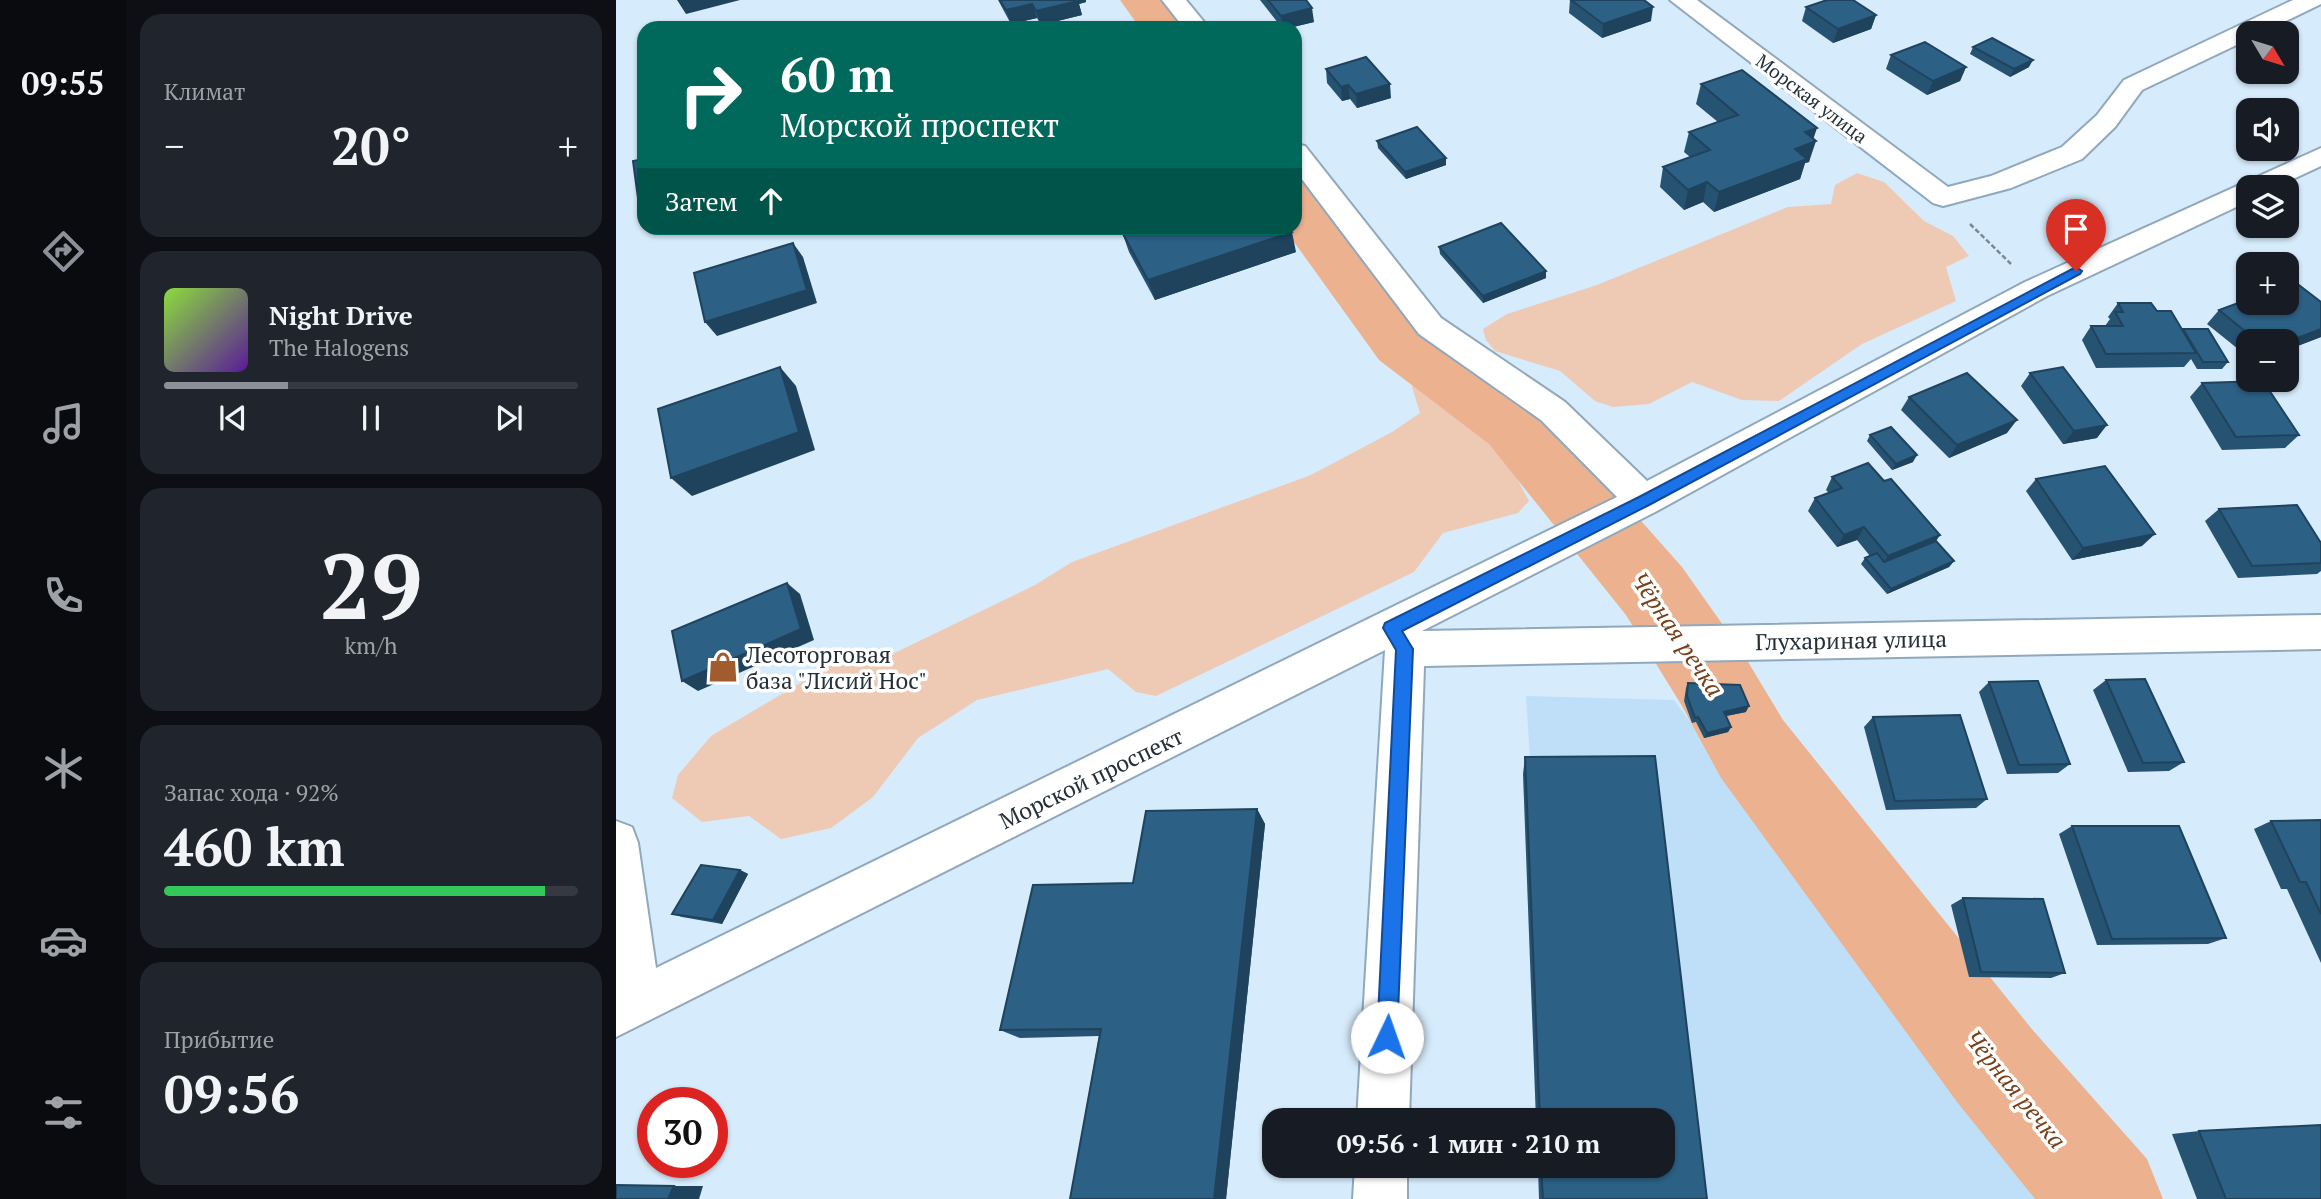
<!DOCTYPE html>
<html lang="ru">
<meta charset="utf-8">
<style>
:root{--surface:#171b24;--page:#20242c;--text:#f1f3f6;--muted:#9ea1a6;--line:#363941;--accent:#8c9099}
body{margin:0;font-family:"PT Serif",serif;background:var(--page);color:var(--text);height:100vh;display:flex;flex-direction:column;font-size:26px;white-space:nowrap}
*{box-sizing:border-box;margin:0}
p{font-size:23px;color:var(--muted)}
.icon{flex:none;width:38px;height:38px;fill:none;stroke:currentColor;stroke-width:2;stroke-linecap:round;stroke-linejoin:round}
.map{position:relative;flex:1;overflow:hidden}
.sheet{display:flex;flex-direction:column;gap:14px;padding:14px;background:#0d0f14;width:490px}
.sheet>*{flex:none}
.hud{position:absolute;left:21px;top:21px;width:665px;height:214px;border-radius:21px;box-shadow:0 2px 5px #0004;background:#00695c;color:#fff;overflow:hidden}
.needle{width:46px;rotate:128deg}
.fabs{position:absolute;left:1620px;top:21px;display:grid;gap:14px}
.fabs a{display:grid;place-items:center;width:63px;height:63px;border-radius:14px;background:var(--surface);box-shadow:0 2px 5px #0004;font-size:35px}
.speed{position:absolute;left:21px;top:1087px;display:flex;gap:14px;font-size:35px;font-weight:700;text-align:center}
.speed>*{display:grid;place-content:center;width:91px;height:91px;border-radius:50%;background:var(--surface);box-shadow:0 2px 5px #0004;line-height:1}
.speed .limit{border:10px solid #d22;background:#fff;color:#111}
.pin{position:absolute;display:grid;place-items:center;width:60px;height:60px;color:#fff;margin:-72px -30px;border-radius:50% 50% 50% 0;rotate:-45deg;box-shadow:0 0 7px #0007}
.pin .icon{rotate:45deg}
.me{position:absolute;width:77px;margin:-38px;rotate:3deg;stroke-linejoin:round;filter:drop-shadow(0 0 5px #0008)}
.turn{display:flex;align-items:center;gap:24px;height:147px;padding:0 28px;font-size:32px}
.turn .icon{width:91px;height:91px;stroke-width:2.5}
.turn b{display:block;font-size:49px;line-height:60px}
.then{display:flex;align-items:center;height:66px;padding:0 28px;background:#0003;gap:14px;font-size:26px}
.big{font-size:52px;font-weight:600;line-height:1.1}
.sheet .widget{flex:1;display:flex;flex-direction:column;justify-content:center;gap:10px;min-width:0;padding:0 24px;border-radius:21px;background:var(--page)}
.sheet .dial{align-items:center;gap:0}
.dial b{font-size:91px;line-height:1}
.song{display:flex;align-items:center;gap:21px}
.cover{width:84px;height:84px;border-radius:10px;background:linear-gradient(135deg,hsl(90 70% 55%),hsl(270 70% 35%))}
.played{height:7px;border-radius:4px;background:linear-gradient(90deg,var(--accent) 30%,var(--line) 30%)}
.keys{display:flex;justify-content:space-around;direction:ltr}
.heat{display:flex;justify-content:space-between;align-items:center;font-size:38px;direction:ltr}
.charge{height:10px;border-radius:5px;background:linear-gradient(90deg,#34c759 92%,var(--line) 0)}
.trip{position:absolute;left:646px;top:1108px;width:413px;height:70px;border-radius:21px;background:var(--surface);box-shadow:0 2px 5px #0004;font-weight:600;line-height:70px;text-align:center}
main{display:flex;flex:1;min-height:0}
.dock{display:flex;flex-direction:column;width:126px;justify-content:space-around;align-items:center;background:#090b0e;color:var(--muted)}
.dock .icon{width:49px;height:49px}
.dock .current{color:var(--accent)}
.dock b{font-size:32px;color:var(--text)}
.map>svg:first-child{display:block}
.built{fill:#bfdff9}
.green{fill:#eecab5}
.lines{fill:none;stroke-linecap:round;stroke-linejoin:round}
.river{fill:#ecb28f;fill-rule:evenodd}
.minor-casing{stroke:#90a8bc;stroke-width:4}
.path{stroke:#7a8a95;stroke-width:2.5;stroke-dasharray:5 2.5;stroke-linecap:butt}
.minor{fill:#fff;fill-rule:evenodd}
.wall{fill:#265372}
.shaded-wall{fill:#1f435d}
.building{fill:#2c6085;stroke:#1f435d;stroke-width:2}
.route{fill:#1a73e8;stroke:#114b97;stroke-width:2}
.labels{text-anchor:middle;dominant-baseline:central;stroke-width:7;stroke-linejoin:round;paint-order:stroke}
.far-street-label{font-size:19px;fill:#252f37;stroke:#fff}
.street-label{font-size:23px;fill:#252f37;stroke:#fff}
.poi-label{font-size:23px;fill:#252f37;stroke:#fff;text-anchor:start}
.water-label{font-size:24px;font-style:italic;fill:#76401a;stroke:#fff}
</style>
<main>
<nav class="dock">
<b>09:55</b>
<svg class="icon current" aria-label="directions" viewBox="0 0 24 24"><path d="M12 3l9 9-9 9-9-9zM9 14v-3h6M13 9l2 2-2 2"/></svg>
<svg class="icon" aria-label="music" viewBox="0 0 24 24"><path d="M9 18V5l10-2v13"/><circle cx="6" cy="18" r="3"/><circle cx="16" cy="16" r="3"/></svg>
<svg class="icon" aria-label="phone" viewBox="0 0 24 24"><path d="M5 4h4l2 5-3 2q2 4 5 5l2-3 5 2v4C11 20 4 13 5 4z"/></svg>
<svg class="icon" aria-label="climate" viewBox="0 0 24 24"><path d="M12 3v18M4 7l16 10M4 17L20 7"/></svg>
<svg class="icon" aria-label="car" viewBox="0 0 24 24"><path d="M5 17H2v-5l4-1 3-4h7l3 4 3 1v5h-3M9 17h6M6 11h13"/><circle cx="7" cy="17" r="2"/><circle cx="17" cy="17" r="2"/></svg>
<svg class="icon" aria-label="filters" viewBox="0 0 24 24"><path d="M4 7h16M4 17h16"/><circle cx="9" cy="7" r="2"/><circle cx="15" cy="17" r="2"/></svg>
</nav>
<section class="sheet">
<div class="widget"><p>Климат</p>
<div class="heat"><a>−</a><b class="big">20°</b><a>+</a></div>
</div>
<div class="widget">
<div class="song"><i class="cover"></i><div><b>Night Drive</b><p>The Halogens</p></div></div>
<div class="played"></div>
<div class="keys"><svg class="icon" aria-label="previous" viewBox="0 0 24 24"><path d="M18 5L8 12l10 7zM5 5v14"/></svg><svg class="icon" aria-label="pause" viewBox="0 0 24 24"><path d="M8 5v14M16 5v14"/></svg><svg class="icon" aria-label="next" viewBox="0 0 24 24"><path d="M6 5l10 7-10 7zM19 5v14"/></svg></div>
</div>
<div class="widget dial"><b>29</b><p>km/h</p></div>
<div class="widget"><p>Запас хода · 92%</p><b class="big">460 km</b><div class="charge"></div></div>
<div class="widget"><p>Прибытие</p><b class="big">09:56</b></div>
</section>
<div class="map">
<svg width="1705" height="1199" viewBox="0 0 1705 1199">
<rect width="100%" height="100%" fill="#d6ebfb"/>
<!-- built -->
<polygon class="built" points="910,696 1058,700 1273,990 1422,1199 923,1199 922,1166 1046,1166 1046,1120 920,1120 907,774 915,773"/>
<!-- green -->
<g class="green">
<polygon points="1241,173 1268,182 1308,221 1337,236 1353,256 1330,267 1340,301 1246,344 1163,401 1126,400 1076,382 1033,404 997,407 979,401 944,371 879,351 870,340 867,329 891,314 981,285 1172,207 1215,204 1219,185"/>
<polygon points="804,372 891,460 913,501 902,513 827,533 798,572 540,696 520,692 492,669 361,700 302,738 257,797 215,828 165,839 133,816 86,822 56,798 62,775 95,736 213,666 258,663 419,585 456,562 695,475 776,432 804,413 796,387"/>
</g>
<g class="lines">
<!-- river -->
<g class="river">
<polygon points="504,0 554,0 575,28 524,28"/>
<polygon points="679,181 700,187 811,326 923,406 1066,567 1126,652 1167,720 1415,1028 1531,1159 1547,1199 1419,1199 1341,1102 1105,778 1066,706 1010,615 873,444 763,360 668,228 679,228"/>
</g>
<!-- minor casing -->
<g class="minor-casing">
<g id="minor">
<polygon points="546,0 570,0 593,28 568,28"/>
<polygon points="1054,0 1081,0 1332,187 1375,176 1446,147 1481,115 1508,80 1677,0 1705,0 1705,4 1645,33 1633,33 1633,39 1526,90 1499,127 1466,159 1395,188 1327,206 1317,203"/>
<polygon points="679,144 689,146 825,318 949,402 1031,481 1409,282 1705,148 1705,166 1660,187 1633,187 1633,201 1431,296 1041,511 806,631 1705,615 1705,649 808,666 793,1120 741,1120 769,650 0,1037 0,821 16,827 22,843 40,968 1001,497 925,420 803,334 679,170"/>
<polygon points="739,1166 791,1166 791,1199 737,1199"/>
</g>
</g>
<!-- path -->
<polyline class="path" points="1354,224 1395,264"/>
<!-- minor -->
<use href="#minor" class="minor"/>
</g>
<!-- wall -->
<g class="wall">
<polygon points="382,0 470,0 470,2 463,4 466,15 425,25 421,18 395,24"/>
<polygon points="644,0 690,0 698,22 673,28 666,28"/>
<polygon points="954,0 1028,0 1035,21 986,38 953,13"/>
<polygon points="1190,7 1260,15 1255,29 1217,43 1186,21"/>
<polygon points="1357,47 1413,67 1394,77 1354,54"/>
<polygon points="1275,55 1350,67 1344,81 1311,95 1270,69"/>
<polygon points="710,69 775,98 741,108 734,99 726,101 711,83"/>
<polygon points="1085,84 1197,139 1193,162 1189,163 1184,179 1098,212 1087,202 1068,210 1044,187 1047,167 1074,157 1068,152 1073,132 1102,122 1080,104"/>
<polygon points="761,141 830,165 790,179 762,148"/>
<polygon points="506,232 680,252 539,300 513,252"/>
<polygon points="823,247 930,278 867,303 824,254"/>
<polygon points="1705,302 1705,337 1671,350 1671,341 1633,341 1633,351 1627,353 1591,324 1603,310"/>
<polygon points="1502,303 1541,311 1612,362 1606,369 1581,369 1575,359 1568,367 1480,368 1466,340 1475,326 1489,326 1494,319 1492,317"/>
<polygon points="1414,373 1481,438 1447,444 1405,386"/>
<polygon points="1586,383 1683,435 1669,448 1606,450 1574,397"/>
<polygon points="1293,397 1391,433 1333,458 1285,410"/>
<polygon points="1254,435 1297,462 1276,470 1251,441"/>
<polygon points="1216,477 1268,481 1324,535 1320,541 1338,561 1333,567 1271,594 1245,564 1249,558 1254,556 1241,540 1221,547 1192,511 1199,498 1213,493 1210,490"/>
<polygon points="1420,479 1526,546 1456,560 1410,491"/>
<polygon points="1603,509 1705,543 1705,571 1701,574 1622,578 1589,521"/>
<polygon points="1490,680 1568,762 1553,771 1512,772 1477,690"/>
<polygon points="1373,682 1454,764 1442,773 1391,774 1363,692"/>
<polygon points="1072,683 1130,712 1110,716 1115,727 1112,732 1088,738 1080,722 1076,723 1068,701 1070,688"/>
<polygon points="1257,717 1371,799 1360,808 1270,810 1248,727"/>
<polygon points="909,757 1091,1199 923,1199 922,1166 1046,1166 1046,1120 920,1120 907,774"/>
<polygon points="641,809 649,824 610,1199 454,1199 483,1036 404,1038 384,1030 517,883"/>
<polygon points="1705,820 1705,963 1671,889 1665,889 1638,829 1655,821"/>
<polygon points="1456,826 1610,938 1592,944 1481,945 1443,834"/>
<polygon points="124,870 132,874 106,924 66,917 56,914"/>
<polygon points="1347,898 1449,973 1435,978 1353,977 1335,905"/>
<polygon points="1583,1131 1705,1199 1581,1199 1556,1134"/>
</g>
<!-- shaded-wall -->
<g class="shaded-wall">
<polygon points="61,0 124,0 70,14"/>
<polygon points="459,0 470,0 470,2 463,4 466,15 425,25 420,11"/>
<polygon points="416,4 421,18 395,24 390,10"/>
<polygon points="1037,7 1035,21 986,38 987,24"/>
<polygon points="696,8 698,22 673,28 667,28 665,16"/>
<polygon points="1260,15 1255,29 1217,43 1222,29"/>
<polygon points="1417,60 1413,67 1394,77 1398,69"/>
<polygon points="1350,67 1344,81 1311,95 1317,81"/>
<polygon points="774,84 775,98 741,108 740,94"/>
<polygon points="732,85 734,99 726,101 725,87"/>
<polygon points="1201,128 1196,143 1200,141 1193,162 1189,163 1184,179 1098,212 1103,192 1189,132"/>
<polygon points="830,158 830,165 790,179 789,172"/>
<polygon points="1091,182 1087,202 1068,210 1072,190"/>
<polygon points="28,197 28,205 22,198"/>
<polygon points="676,232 680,252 539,300 532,280"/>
<polygon points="177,243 187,257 201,303 101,336 89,322"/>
<polygon points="930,271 930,278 867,303 867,296"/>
<polygon points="1705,329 1705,337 1671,350 1671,342"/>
<polygon points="1656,334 1649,341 1639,341 1640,340"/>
<polygon points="164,367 180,386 199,450 76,496 55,478"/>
<polygon points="1401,420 1391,433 1333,458 1341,445"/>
<polygon points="1491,425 1481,438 1447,444 1458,431"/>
<polygon points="1301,455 1297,462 1276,470 1280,464"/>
<polygon points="1248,527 1241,540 1221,547 1228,535"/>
<polygon points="1539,534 1526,546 1456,560 1467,548"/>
<polygon points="1324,535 1315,547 1264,568 1272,556"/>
<polygon points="1338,561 1333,567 1271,594 1275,589"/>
<polygon points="171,583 184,594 198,640 82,691 66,681"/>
<polygon points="1133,706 1130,712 1105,717 1108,712"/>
<polygon points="1115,727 1112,732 1088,738 1091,733"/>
<polygon points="641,809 649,824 610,1199 598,1199"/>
<polygon points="124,870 132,874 106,924 97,920"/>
<polygon points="58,1186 87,1186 83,1199 52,1199"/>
</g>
<!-- building -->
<g class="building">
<polygon points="384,0 462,0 462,1 420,11 416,4 390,10"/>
<polygon points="652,0 690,0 696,8 665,16"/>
<polygon points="955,0 1028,0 1037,7 987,24"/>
<polygon points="1211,0 1237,0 1260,15 1222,29 1190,7"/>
<polygon points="1376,38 1417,60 1398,69 1357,47"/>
<polygon points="1309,42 1350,67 1317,81 1275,55"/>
<polygon points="750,57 774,84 740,94 732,85 725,87 710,69"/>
<polygon points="1126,70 1201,128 1189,132 1200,141 1179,149 1191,159 1103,192 1091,182 1072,190 1047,167 1094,150 1073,132 1122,115 1085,84"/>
<polygon points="26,75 28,75 28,93"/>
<polygon points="801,127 830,158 789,172 761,141"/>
<polygon points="28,159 28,197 22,198 17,161"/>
<polygon points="885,223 930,271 867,296 823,247"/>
<polygon points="519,228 673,228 676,232 532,280 506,232"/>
<polygon points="177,243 191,290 89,322 78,273"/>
<polygon points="1679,282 1705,302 1705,329 1671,342 1665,341 1656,334 1640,340 1603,310 1633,299 1633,303 1671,303 1671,285"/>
<polygon points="1502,303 1535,303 1541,311 1555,311 1580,353 1490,354 1475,326 1507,326 1499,312 1507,312"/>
<polygon points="1567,329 1592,329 1612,362 1587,362"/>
<polygon points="164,367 183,432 55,478 42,409"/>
<polygon points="1447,367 1491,425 1458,431 1414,373"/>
<polygon points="1351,373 1401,420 1341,445 1293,397"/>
<polygon points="1647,381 1683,435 1620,437 1586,383"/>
<polygon points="1275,427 1301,455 1280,464 1254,435"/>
<polygon points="1252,463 1268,481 1275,479 1324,535 1272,556 1248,527 1228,535 1199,498 1226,488 1216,477"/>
<polygon points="1489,466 1539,534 1467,548 1420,479"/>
<polygon points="1681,505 1705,543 1705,563 1636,566 1603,509"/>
<polygon points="1320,541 1338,561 1275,589 1249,558 1261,553 1268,562"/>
<polygon points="171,583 185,629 66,681 56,631"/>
<polygon points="1529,679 1568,762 1527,763 1490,680"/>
<polygon points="1422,681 1454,764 1403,765 1373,682"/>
<polygon points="1072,683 1124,685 1133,706 1108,712 1115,727 1091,733 1082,717 1079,718 1071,696"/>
<polygon points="1344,715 1371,799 1279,801 1257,717"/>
<polygon points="1039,756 1091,1199 927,1199 925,1166 1046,1166 1046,1120 924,1120 909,757"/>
<polygon points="641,809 598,1199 454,1199 485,1029 384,1030 417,885 517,883 530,811"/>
<polygon points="1705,820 1705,914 1690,882 1684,882 1655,821"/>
<polygon points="1456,826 1563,826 1610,938 1496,939"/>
<polygon points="85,865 124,870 97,920 56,914"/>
<polygon points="1347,898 1427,899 1449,973 1365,972"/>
<polygon points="1705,1125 1705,1199 1610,1199 1583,1131"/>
<polygon points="0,1185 58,1186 52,1199 0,1199"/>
</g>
<!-- route -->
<polygon class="route" points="1460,267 1466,271 1464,274 1033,505 786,631 797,649 781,1037 778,1044 771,1047 764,1044 761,1037 780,650 767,628 769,623 1023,497"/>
<!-- icons -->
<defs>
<g id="shop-bare" transform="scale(2.415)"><path d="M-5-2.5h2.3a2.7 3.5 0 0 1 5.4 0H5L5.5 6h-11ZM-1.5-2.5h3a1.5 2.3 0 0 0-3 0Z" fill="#a05c2e" stroke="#fff" stroke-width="2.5" paint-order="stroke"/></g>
</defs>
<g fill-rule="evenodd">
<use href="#shop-bare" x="107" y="667"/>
</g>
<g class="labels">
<!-- far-street labels -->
<g class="far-street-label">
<text transform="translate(1196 98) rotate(37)">Морская улица</text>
</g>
<!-- street labels -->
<g class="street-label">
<text transform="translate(1235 640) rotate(-1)">Глухариная улица</text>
<text transform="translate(475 778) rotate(-26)">Морской проспект</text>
</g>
<!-- poi labels -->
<g class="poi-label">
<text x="130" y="654">Лесоторговая<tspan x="130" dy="26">база "Лисий Нос"</tspan></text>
</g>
<!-- water labels -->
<g class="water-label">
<text transform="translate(1062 634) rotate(56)">Чёрная речка</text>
<text transform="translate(1400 1089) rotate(51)">Чёрная речка</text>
</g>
</g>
</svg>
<div class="fabs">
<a><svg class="needle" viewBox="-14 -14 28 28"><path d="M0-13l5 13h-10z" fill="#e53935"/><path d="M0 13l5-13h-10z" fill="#9ea1a6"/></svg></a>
<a><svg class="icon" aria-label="sound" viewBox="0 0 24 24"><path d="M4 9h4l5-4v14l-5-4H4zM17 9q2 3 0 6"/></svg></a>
<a><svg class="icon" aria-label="layers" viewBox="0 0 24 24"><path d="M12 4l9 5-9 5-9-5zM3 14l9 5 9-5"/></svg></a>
<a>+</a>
<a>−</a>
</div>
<div class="speed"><div class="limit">30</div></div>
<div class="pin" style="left:1460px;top:271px;background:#d93025"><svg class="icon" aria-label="arrive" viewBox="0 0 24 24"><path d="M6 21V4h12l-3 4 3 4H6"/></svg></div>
<svg class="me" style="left:771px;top:1037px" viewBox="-20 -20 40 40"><circle r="19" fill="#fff"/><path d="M0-13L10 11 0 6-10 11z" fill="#1a73e8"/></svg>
<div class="trip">09:56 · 1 мин · 210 m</div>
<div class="hud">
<div class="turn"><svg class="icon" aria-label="right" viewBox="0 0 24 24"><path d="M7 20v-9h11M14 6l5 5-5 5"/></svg><div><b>60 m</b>Морской проспект</div></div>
<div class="then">Затем<svg class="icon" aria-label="ahead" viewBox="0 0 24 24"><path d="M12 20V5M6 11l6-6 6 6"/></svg></div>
</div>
</div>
</main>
